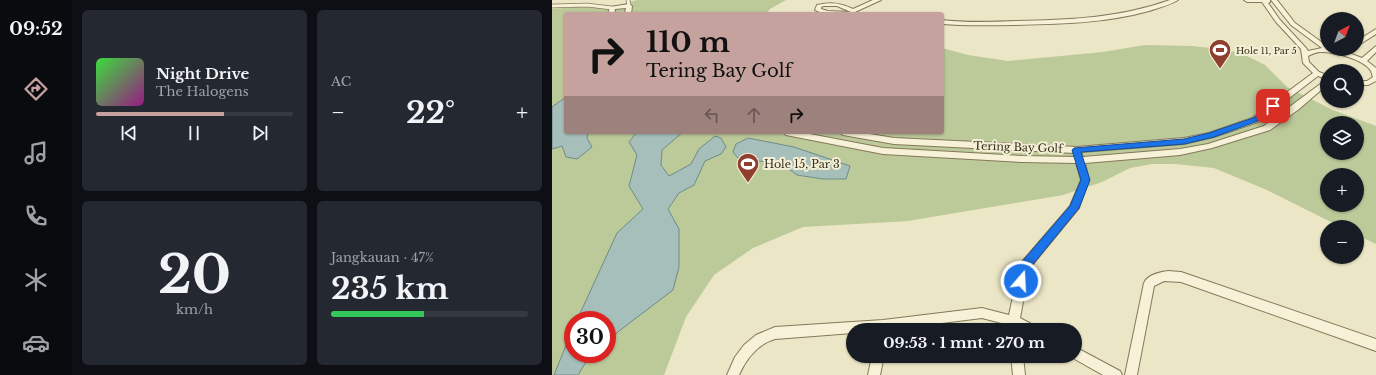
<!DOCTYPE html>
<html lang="id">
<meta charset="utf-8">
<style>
:root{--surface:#171b24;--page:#242831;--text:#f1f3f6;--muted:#9ea1a6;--line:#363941;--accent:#c5a29d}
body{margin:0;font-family:"Libre Baskerville",serif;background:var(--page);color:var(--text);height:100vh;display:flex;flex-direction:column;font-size:15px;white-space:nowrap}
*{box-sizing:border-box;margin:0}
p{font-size:13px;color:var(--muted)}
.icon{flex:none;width:22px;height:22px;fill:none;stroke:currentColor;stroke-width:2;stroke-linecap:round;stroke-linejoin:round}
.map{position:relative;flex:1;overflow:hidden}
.side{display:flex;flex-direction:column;gap:10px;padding:10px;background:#0d0f14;width:480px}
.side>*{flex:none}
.hud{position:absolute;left:12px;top:12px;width:380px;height:122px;border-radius:4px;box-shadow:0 1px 3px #0004;background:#c5a29d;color:#111;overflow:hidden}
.needle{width:26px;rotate:41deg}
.buttons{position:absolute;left:768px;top:12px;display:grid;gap:8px}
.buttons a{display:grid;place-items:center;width:44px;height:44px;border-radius:50%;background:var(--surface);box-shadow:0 1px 3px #0004;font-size:20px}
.speed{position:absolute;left:12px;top:311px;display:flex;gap:8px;font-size:20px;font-weight:700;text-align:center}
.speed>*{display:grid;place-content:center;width:52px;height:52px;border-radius:50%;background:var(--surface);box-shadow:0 1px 3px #0004;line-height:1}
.speed .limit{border:6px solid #d22;background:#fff;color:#111}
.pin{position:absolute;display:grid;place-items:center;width:34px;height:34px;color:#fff;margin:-17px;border-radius:8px;box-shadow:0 2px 6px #0006}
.me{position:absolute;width:44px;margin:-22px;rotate:19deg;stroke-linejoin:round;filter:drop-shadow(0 0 3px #0008)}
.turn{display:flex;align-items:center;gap:14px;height:84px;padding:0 16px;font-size:18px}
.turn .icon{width:52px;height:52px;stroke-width:2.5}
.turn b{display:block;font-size:28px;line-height:34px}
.lanes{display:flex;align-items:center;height:38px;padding:0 16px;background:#0003;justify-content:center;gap:20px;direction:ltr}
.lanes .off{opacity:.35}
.big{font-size:30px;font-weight:700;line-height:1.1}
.side .tile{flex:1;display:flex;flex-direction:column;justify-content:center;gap:6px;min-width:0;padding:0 14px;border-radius:6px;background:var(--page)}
.side .dial{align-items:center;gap:0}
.dial b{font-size:52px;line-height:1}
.song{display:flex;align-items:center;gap:12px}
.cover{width:48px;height:48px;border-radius:6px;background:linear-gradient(135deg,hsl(120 70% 55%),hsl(310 70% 35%))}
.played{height:4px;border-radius:2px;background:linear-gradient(90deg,var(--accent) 65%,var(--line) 65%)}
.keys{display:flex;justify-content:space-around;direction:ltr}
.heat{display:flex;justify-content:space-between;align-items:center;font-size:22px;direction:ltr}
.charge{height:6px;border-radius:3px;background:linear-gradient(90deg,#34c759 47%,var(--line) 0)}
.side .tiles{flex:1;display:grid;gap:10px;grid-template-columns:repeat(2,1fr)}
.trip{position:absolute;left:294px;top:323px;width:236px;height:40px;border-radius:20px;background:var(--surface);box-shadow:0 1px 3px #0004;font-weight:700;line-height:40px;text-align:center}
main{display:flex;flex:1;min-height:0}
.menu{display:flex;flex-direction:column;width:72px;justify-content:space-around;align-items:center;background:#090b0e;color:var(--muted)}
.menu .icon{width:28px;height:28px}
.menu .selected{color:var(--accent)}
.menu b{font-size:18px;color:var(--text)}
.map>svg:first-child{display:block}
.green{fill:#bcc999;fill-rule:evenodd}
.water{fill:#a6bfbb;stroke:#6d8c89}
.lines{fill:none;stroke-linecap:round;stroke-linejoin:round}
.lane-casing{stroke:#85785c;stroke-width:4.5}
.street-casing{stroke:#85785c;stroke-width:2}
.lane{stroke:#f7f2d7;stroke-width:3}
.street{fill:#f7f2d7;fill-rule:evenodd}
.route{fill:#1a73e8;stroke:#114b97}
.labels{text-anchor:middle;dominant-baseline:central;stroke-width:4;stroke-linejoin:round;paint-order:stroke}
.far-poi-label{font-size:9px;fill:#362e1f;stroke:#f3efd4;text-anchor:start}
.street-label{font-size:11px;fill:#362e1f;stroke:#f3efd4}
.poi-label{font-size:11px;fill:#362e1f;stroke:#f3efd4;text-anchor:start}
</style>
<main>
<nav class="menu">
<b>09:52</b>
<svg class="icon selected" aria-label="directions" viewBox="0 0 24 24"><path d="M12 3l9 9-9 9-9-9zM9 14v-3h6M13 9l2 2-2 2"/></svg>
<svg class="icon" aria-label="music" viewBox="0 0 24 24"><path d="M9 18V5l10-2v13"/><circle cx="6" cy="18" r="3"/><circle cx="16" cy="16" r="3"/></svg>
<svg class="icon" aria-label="phone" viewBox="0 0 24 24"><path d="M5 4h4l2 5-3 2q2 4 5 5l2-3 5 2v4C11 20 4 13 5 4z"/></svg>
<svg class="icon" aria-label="climate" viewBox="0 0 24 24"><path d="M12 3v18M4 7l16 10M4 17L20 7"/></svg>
<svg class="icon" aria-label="car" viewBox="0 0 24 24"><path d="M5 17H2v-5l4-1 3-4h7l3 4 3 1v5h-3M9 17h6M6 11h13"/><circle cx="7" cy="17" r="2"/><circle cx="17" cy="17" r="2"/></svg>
</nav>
<section class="side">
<div class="tiles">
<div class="tile">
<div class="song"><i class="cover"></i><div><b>Night Drive</b><p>The Halogens</p></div></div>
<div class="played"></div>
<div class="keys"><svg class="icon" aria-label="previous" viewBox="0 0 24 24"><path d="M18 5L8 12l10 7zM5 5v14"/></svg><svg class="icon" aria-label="pause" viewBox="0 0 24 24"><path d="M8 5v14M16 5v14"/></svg><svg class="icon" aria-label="next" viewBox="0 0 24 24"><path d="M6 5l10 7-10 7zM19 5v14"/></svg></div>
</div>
<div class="tile"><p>AC</p>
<div class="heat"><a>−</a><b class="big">22°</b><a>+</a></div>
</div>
<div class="tile dial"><b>20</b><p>km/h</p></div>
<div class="tile"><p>Jangkauan · 47%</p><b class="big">235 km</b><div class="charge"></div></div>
</div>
</section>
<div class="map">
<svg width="824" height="375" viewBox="0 0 824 375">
<rect width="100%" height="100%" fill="#ebe6c5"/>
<!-- green -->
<path class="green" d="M 85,0 L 234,0 L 218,9 L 214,14 L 14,14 L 14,132 L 390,132 L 390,48 L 416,55 L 456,61 L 551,52 L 593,45 L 640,46 L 668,49 L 689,53 L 713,65 L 735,87 L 781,110 L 824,126 L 824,244 L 805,235 L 805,227 L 789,227 L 715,190 L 662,168 L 623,164 L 600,164 L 578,168 L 550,182 L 511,195 L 356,221 L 251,227 L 201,248 L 162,275 L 134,317 L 112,375 L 0,375 L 0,9 L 24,7 L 55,8 ZM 775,123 L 805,123 L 805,153 L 775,153 ZM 775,175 L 805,175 L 805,205 L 775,205 ZM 21,320 L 55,320 L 55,354 L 21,354 Z"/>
<!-- water -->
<g class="water">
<polygon points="14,97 14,132 36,132 35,138 40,147 25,159 14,157 10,146 0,149 0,107"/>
<polygon points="85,132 131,132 110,150 109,165 117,176 139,164 147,149 163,136 169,138 174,147 169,154 153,161 142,185 127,193 116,209 127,229 127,267 121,290 67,331 55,343 55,320 25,320 65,233 91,209 77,186 85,155 77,142"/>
<polygon points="196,138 242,147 298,166 294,179 271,179 245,175 229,163 205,161 186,158 181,152 184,144"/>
<polygon points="21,328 21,354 43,354 32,365 26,375 2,375"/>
</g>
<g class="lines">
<!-- lane casing -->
<g class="lane-casing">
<g id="lane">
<polyline points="76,0 77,6"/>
<polyline points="0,6 35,5 60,8"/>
</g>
</g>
<!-- street casing -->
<g class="street-casing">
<g id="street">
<path d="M 321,0 L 329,0 L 303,12 L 308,14 L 272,14 L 263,10 L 265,5 C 279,2 289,3 301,9 ZM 272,6 L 285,6 L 299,12 L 276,11 L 269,9 L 269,7 Z"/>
<path d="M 618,0 L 626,0 C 618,5 606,8 597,11 C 554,23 509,24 464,25 C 439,25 414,26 390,24 L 390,20 C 414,23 439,22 464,21 C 516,20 568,18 618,0 Z"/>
<path d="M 692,0 L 718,0 L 718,2 L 716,3 L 728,20 L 754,48 L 756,51 L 770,48 L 739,25 L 719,0 L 725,0 L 743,23 L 775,46 L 775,49 L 797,53 L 810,58 L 824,46 L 824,52 L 815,61 L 824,68 L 824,81 L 816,85 L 805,85 L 805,81 L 815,81 L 821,77 C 820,75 820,73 819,71 C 812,59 782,52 769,52 C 764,52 760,54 756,56 L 757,62 L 767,72 L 775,75 L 775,85 L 747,109 L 718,130 L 660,148 L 628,155 L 533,163 L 537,180 L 527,208 L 477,269 L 468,318 L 483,326 L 485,330 L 457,330 L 457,325 L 430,318 L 334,330 L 301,330 L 301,333 L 223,339 C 206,344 194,359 187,375 L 175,375 L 183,357 L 192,345 L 204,335 L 223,327 L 331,320 L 430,308 L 457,315 L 468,264 L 518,206 L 529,180 L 524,163 L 470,162 L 331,154 L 234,135 L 230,132 L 247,132 L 331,148 L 470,156 L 523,157 L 523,153 L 342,144 L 291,135 L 287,132 L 305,132 L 342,138 L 525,147 L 632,138 L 657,133 L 700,118 L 761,73 L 751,63 L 749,49 L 724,22 L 710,2 L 695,2 ZM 766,76 L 775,79 L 712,126 L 656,144 L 628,149 L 531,157 L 529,152 L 632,144 L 662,137 L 706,122 Z"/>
<polygon points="77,4 80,6 79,14 73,14 74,8 63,9 62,14 56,14 58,7"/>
<polygon points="824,29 824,34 805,46 805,41"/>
<path d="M 616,271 L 629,272 L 824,339 L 824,351 L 629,282 L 612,281 L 602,286 L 585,375 L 573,375 L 592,283 C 595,275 608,272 616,271 Z"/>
<polygon points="523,347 568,371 570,375 551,375 519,357 518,356 523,356"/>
<polygon points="320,356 332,356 328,375 316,375"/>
<polygon points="459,356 471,356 473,375 461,375"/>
</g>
</g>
<!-- lane -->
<use href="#lane" class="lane"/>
<!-- street -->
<use href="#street" class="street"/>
</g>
<!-- route -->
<polygon class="route" points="721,104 724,105 724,108 706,121 662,137 632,144 529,152 538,180 527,208 477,269 473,284 469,285 465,284 464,281 468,264 518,206 529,180 520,150 522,148 632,139 657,133 701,118"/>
<!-- icons -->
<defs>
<g id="stadium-pin" transform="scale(1.15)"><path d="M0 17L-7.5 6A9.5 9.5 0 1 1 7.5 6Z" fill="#903e30" stroke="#f3efd4"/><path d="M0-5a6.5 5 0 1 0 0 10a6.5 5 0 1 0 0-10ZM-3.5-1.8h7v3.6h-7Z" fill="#fff"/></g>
</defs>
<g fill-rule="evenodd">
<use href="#stadium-pin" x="668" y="50"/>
<use href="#stadium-pin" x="196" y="164"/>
</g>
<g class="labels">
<!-- far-poi labels -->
<g class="far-poi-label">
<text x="684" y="50">Hole 11, Par 5</text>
</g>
<!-- street labels -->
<g class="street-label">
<text transform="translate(466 147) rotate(2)">Tering Bay Golf</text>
</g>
<!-- poi labels -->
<g class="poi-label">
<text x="212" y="164">Hole 15, Par 3</text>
</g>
</g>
</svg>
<div class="buttons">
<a><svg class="needle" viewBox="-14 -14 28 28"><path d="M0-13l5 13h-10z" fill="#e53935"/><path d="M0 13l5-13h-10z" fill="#9ea1a6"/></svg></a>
<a><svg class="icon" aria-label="search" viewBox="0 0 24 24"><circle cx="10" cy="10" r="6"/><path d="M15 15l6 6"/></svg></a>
<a><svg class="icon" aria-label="layers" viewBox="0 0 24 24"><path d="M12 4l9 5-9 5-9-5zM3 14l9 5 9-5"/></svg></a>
<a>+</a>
<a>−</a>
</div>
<div class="speed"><div class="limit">30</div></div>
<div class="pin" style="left:721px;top:106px;background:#d93025"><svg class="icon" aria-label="arrive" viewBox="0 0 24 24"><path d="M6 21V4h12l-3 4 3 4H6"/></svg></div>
<svg class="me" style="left:469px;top:281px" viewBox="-20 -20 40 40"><circle r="17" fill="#1a73e8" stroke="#fff" stroke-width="3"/><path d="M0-11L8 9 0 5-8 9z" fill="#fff"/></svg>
<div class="trip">09:53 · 1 mnt · 270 m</div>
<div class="hud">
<div class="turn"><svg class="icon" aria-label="right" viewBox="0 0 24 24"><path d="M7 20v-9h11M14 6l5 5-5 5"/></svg><div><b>110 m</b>Tering Bay Golf</div></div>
<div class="lanes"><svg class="icon off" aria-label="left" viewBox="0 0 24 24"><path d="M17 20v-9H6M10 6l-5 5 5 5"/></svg><svg class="icon off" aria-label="ahead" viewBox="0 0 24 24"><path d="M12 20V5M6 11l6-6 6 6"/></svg><svg class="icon" aria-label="right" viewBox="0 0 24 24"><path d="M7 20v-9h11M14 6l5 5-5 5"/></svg></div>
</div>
</div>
</main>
